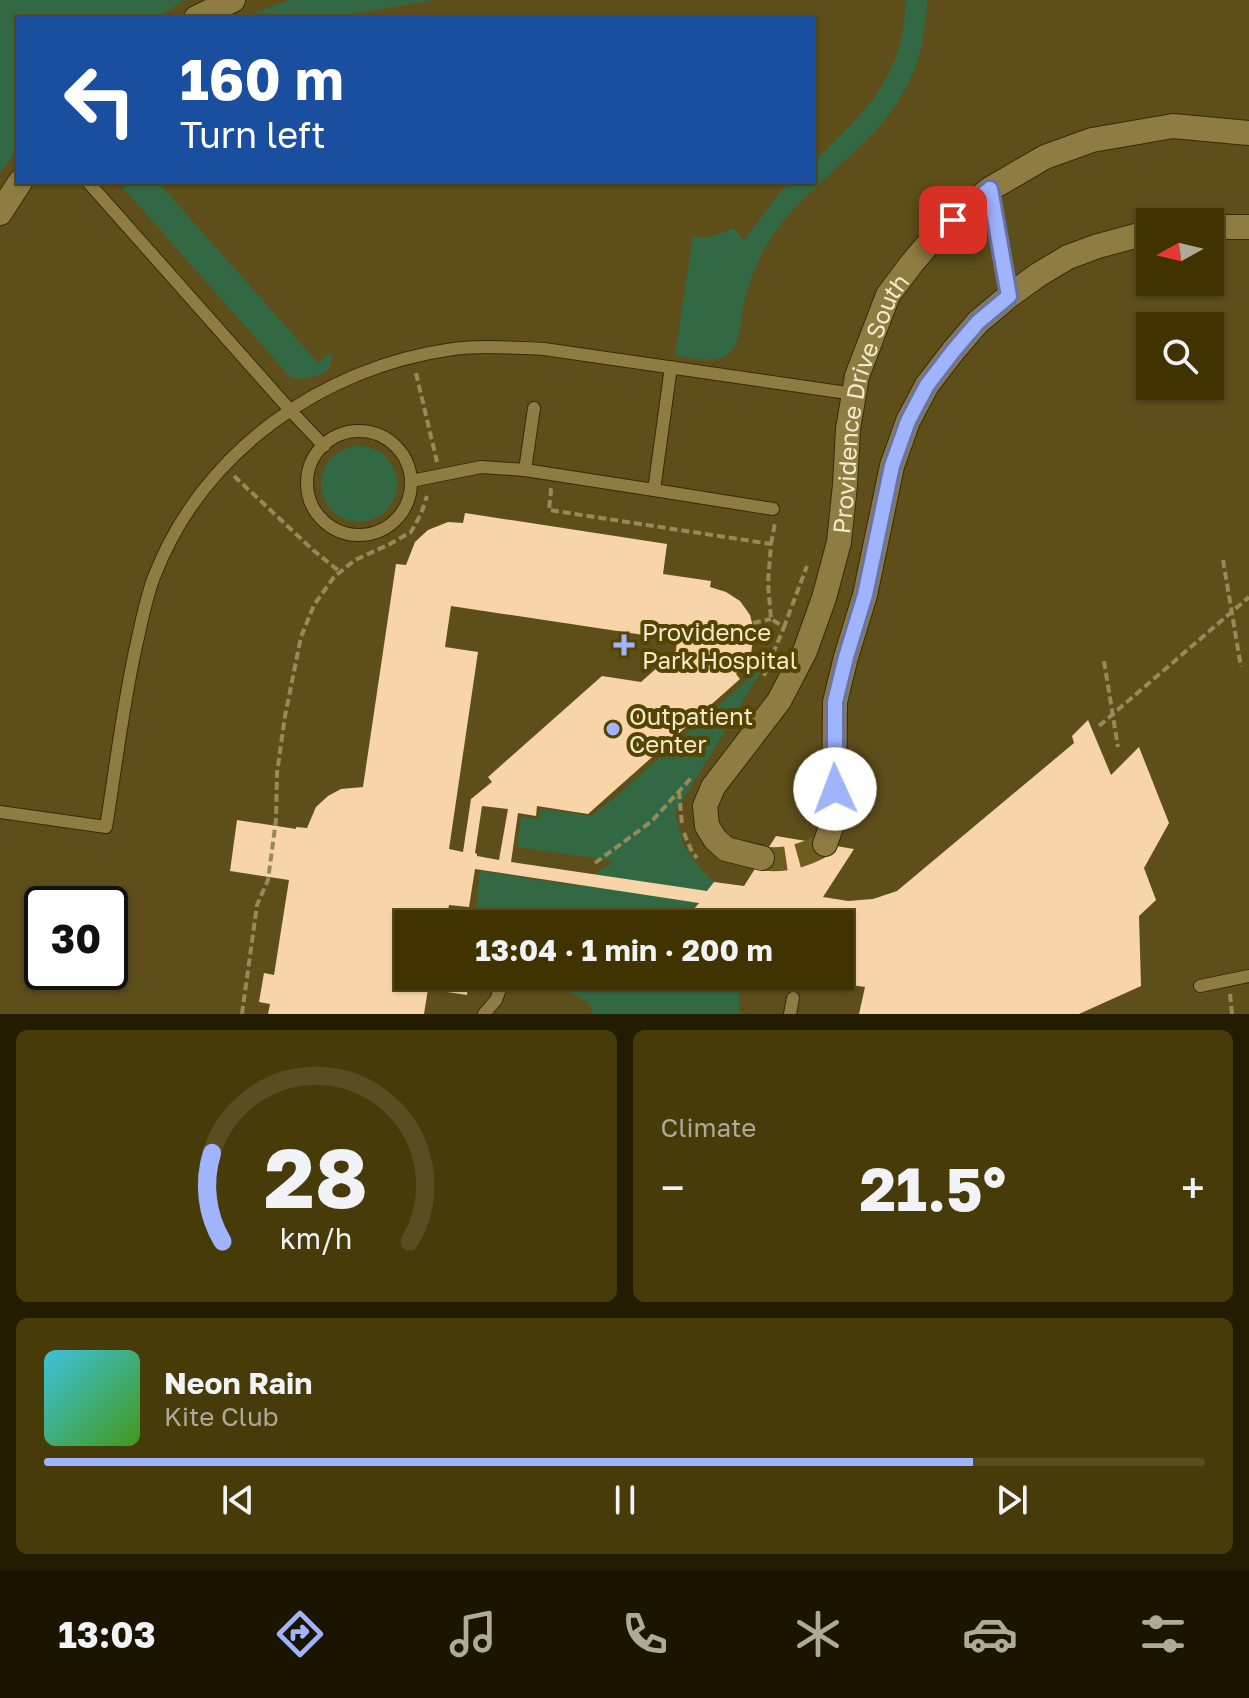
<!DOCTYPE html>
<meta charset="utf-8">
<style>
:root{--surface:#403300;--page:#473b0a;--text:#f1f3f6;--muted:#aeaa99;--line:#594e22;--accent:#a0b3fd}
body{margin:0;font-family:"Golos Text",sans-serif;background:var(--page);color:var(--text);height:100vh;display:flex;flex-direction:column;font-size:30px;white-space:nowrap}
*{box-sizing:border-box;margin:0}
p{font-size:26px;color:var(--muted)}
.icon{flex:none;width:44px;height:44px;fill:none;stroke:currentColor;stroke-width:2;stroke-linecap:round;stroke-linejoin:round}
.map{position:relative;height:1014px;overflow:hidden}
.side{display:flex;flex-direction:column;gap:16px;padding:16px;background:#231c00;flex:1}
.side>*{flex:none}
.banner{position:absolute;left:16px;top:16px;width:800px;height:168px;border-radius:0px;box-shadow:0 2px 6px #0004,0 0 0 2px var(--line);background:#1a4fa0;color:#fff;overflow:hidden}
.needle{width:52px;rotate:262deg}
.tools{position:absolute;left:1136px;top:208px;display:grid;gap:16px}
.tools a{display:grid;place-items:center;width:88px;height:88px;border-radius:0px;background:var(--surface);box-shadow:0 2px 6px #0004,0 0 0 2px var(--line);font-size:40px}
.speed{position:absolute;left:24px;top:886px;display:flex;gap:16px;font-size:40px;font-weight:700;text-align:center}
.speed>*{display:grid;place-content:center;width:104px;height:104px;border-radius:50%;background:var(--surface);box-shadow:0 2px 6px #0004,0 0 0 2px var(--line);line-height:1}
.speed .limit{border:4px solid #111;border-radius:12px;background:#fff;color:#111}
.pin{position:absolute;display:grid;place-items:center;width:68px;height:68px;color:#fff;margin:-34px;border-radius:16px;box-shadow:0 4px 12px #0006}
.me{position:absolute;width:88px;margin:-44px;rotate:358deg;stroke-linejoin:round;filter:drop-shadow(0 0 6px #0008)}
.turn{display:flex;align-items:center;gap:28px;height:168px;padding:0 32px;font-size:36px}
.turn .icon{width:104px;height:104px;stroke-width:2.5}
.turn b{display:block;font-size:56px;line-height:68px}
.big{font-size:60px;font-weight:700;line-height:1.1}
.side .card{flex:1;display:flex;flex-direction:column;justify-content:center;gap:12px;min-width:0;padding:0 28px;border-radius:12px;background:var(--page)}
.side .dial{align-items:center;gap:0}
.dial svg{height:208px;overflow:visible;fill:none;stroke:var(--line);stroke-width:7;stroke-linecap:round;text-anchor:middle}
.dial text{fill:var(--text);stroke:none}
.song{display:flex;align-items:center;gap:24px}
.cover{width:96px;height:96px;border-radius:12px;background:linear-gradient(135deg,hsl(190 70% 55%),hsl(100 70% 35%))}
.played{height:8px;border-radius:4px;background:linear-gradient(90deg,var(--accent) 80%,var(--line) 80%)}
.keys{display:flex;justify-content:space-around;direction:ltr}
.heat{display:flex;justify-content:space-between;align-items:center;font-size:44px;direction:ltr}
.side .tiles{flex:1;display:grid;gap:16px;grid-template-columns:1fr 1fr}
.card:last-child{grid-column:span 2}
.trip{position:absolute;left:394px;top:910px;width:460px;height:80px;border-radius:0px;background:var(--surface);box-shadow:0 2px 6px #0004,0 0 0 2px var(--line);font-weight:700;line-height:80px;text-align:center}
.tab-bar{display:flex;height:128px;justify-content:space-around;align-items:center;background:#1a1400;color:var(--muted)}
.tab-bar .icon{width:56px;height:56px}
.tab-bar .on{color:var(--accent)}
.tab-bar b{font-size:36px;color:var(--text)}
.map>svg:first-child{display:block}
.built{fill:#5e4f1a;fill-rule:evenodd}
.green{fill:#326944}
.building{fill:#f8d5a8;fill-rule:evenodd}
.lines{fill:none;stroke-linecap:round;stroke-linejoin:round}
.street-tunnel{stroke:#6d5d1f;stroke-width:24;stroke-dasharray:24 12;stroke-linecap:butt}
.lane-casing{stroke:#352b0c;stroke-width:14}
.street-casing{stroke:#352b0c;stroke-width:26}
.path{stroke:#988a56;stroke-width:4;stroke-dasharray:8 4;stroke-linecap:butt}
.lane{stroke:#8e7c42;stroke-width:12}
.street{stroke:#8e7c42;stroke-width:24}
.route-casing{stroke:#6874a4;stroke-width:20}
.route{stroke:#a0b3fd;stroke-width:14}
.poi-dot{fill:#a0b3fd;stroke:#540;stroke-width:3}
.labels{text-anchor:middle;dominant-baseline:central;stroke-width:8;stroke-linejoin:round;paint-order:stroke}
.street-label{font-size:24px;fill:#f4eacc;stroke:#540}
.poi-label{font-size:24px;fill:#f4eacc;stroke:#540;text-anchor:start}
</style>
<div class="map">
<svg width="1249" height="1014" viewBox="0 0 1249 1014">
<rect width="100%" height="100%" fill="#540"/>
<!-- built -->
<path class="built" d="M 0,0 L 1249,0 L 1249,1014 L 0,1014 ZM 18,18 L 814,18 L 814,182 L 18,182 ZM 1150,222 L 1210,222 L 1210,282 L 1150,282 ZM 1150,326 L 1210,326 L 1210,386 L 1150,386 ZM 42,904 L 110,904 L 110,972 L 42,972 ZM 408,924 L 840,924 L 840,976 L 408,976 Z"/>
<!-- green -->
<g class="green">
<polygon points="0,0 184,0 157,18 18,18 18,149 0,173"/>
<polygon points="289,0 433,0 330,18 241,18"/>
<path d="M 906,0 L 927,0 C 927,17 924,31 921,48 C 905,111 867,140 821,182 C 801,201 780,221 766,246 C 757,261 748,286 744,302 C 740,317 742,337 733,349 C 719,366 693,358 675,355 L 693,236 L 708,238 L 733,228 L 744,240 L 781,191 L 791,182 L 814,182 L 814,161 C 867,111 903,77 906,0 Z"/>
<path d="M 118,182 L 158,182 L 318,363 L 331,353 C 335,377 309,379 291,378 Z"/>
<circle cx="359" cy="484" r="38"/>
<polygon points="779,642 675,813 684,846 699,867 714,882 681,924 451,924 453,909 476,910 480,871 578,886 614,861 517,847 521,817 538,819 541,809 591,816 619,794 746,681"/>
<polygon points="516,976 738,976 740,1014 593,1014 590,1004 562,988 511,992"/>
</g>
<!-- building -->
<path class="building" d="M 465,513 L 667,544 L 663,574 L 711,581 L 710,587 L 726,592 L 740,601 L 750,615 L 754,631 L 751,654 L 747,662 L 736,674 L 740,679 L 588,814 L 537,806 L 536,816 L 518,813 L 511,862 L 707,891 L 714,882 L 744,886 L 776,836 L 854,849 L 823,897 L 848,901 L 873,899 L 897,891 L 1074,743 L 1072,736 L 1088,720 L 1111,775 L 1139,747 L 1169,823 L 1144,868 L 1156,900 L 1139,916 L 1141,986 L 1079,1014 L 859,1014 L 865,987 L 803,978 L 803,976 L 840,976 L 840,924 L 681,924 L 699,903 L 475,869 L 469,907 L 449,905 L 446,924 L 408,924 L 408,976 L 469,976 L 467,995 L 428,989 L 424,1014 L 268,1014 L 270,1004 L 259,1002 L 264,973 L 274,975 L 289,880 L 230,871 L 237,820 L 296,829 L 296,827 L 307,828 L 316,807 L 328,796 L 341,789 L 363,787 L 396,564 L 406,565 L 415,542 L 428,530 L 448,522 L 463,523 ZM 451,606 L 677,640 L 676,651 L 641,682 L 602,676 L 488,777 L 492,782 L 471,799 L 463,852 L 449,849 L 478,652 L 445,647 ZM 482,806 L 508,809 L 499,860 L 477,856 L 477,854 L 475,853 Z"/>
<g class="lines">
<!-- street-tunnel -->
<path class="street-tunnel" d="M 762,858 C 784,862 806,855 825,844"/>
<!-- lane casing -->
<g class="lane-casing">
<g id="lane">
<polyline points="88,182 290,410 324,446"/>
<polyline points="990,189 1009,296"/>
<polyline points="671,367 654,490 773,509"/>
<circle cx="359" cy="483" r="52"/>
<polyline points="525,470 654,490"/>
<polyline points="411,481 481,467 525,470 534,408"/>
<path d="M 0,812 L 106,827 C 116,766 123,703 137,642 C 142,620 146,598 154,577 C 202,452 322,367 453,349 C 483,345 513,348 544,349 L 854,394"/>
<polyline points="1200,986 1249,976"/>
<polyline points="484,1014 496,1000 505,976"/>
<polyline points="790,1014 793,998"/>
</g>
</g>
<!-- street casing -->
<g class="street-casing">
<g id="street">
<polyline points="196,18 233,0"/>
<polyline points="0,213 20,182"/>
<polyline points="1210,227 1249,227"/>
<polyline points="825,844 834,819 835,702 846,657 865,595 892,466 908,421 927,385 954,350 978,322 1009,296 1038,275 1068,257 1098,246 1150,232"/>
<path id="s1" d="M 762,858 L 726,849 L 715,839 L 707,826 L 705,806 L 713,787 L 779,701 L 805,651 L 824,598 L 839,542 L 845,485 L 848,429 L 857,376 L 888,295 L 912,263 L 936,235 L 970,206 L 990,189 L 1045,157 L 1092,140 L 1173,126 L 1249,133"/>
</g>
</g>
<!-- path -->
<g class="path">
<polyline points="416,373 437,462"/>
<polyline points="234,476 313,550 340,572"/>
<polyline points="549,490 551,490 549,510 771,544 768,583 771,619 784,627 807,566"/>
<polyline points="771,544 775,523"/>
<polyline points="1223,560 1241,667"/>
<polyline points="753,623 771,619"/>
<polyline points="1104,661 1118,747"/>
<polyline points="764,676 784,627"/>
<polyline points="1099,726 1249,597"/>
<polyline points="679,791 682,825"/>
<polyline points="684,833 692,852 697,858"/>
<polyline points="595,863 652,821 692,777"/>
<polyline points="1230,994 1232,1014"/>
<polyline points="242,1014 257,905 268,880 276,820 277,773 285,716 301,637 314,605 334,577 355,560 388,545 411,532 421,514 427,496"/>
</g>
<!-- lane -->
<use href="#lane" class="lane"/>
<!-- street -->
<use href="#street" class="street"/>
</g>
<g class="lines">
<!-- route casing -->
<g class="route-casing">
<polyline id="route" points="835,789 835,702 846,657 865,595 892,466 908,421 927,385 954,350 978,322 1009,296 990,189 953,220"/>
</g>
<!-- route -->
<use href="#route" class="route"/>
</g>
<!-- markers -->
<g class="poi-dot">
<path d="M620 633h8v8h8v8h-8v8h-8v-8h-8v-8h8z"/>
<circle cx="613" cy="729" r="8"/>
</g>
<g class="labels">
<!-- street labels -->
<g class="street-label">
<text stroke="none"><textPath href="#s1" startOffset="530">Providence Drive South</textPath></text>
</g>
<!-- poi labels -->
<g class="poi-label">
<text x="642" y="631">Providence<tspan x="642" dy="28">Park Hospital</tspan></text>
<text x="629" y="715">Outpatient<tspan x="629" dy="28">Center</tspan></text>
</g>
</g>
</svg>
<div class="tools">
<a><svg class="needle" viewBox="-14 -14 28 28"><path d="M0-13l5 13h-10z" fill="#e53935"/><path d="M0 13l5-13h-10z" fill="#aeaa99"/></svg></a>
<a><svg class="icon" aria-label="search" viewBox="0 0 24 24"><circle cx="10" cy="10" r="6"/><path d="M15 15l6 6"/></svg></a>
</div>
<div class="speed"><div class="limit">30</div></div>
<div class="pin" style="left:953px;top:220px;background:#d93025"><svg class="icon" aria-label="arrive" viewBox="0 0 24 24"><path d="M6 21V4h12l-3 4 3 4H6"/></svg></div>
<svg class="me" style="left:835px;top:789px" viewBox="-20 -20 40 40"><circle r="19" fill="#fff"/><path d="M0-13L10 11 0 6-10 11z" fill="#a0b3fd"/></svg>
<div class="trip">13:04 · 1 min · 200 m</div>
<div class="banner">
<div class="turn"><svg class="icon" aria-label="left" viewBox="0 0 24 24"><path d="M17 20v-9H6M10 6l-5 5 5 5"/></svg><div><b>160 m</b>Turn left</div></div>
</div>
</div>
<section class="side">
<div class="tiles">
<div class="card dial"><svg viewBox="0 0 100 80">
<path d="M14 69A42 42 0 1 1 86 69"/>
<path d="M14 69A42 42 0 0 1 10 35" stroke="#a0b3fd"/>
<text x="50" y="56" font-size="32" font-weight="700">28</text>
<text x="50" y="72" font-size="11">km/h</text>
</svg></div>
<div class="card"><p>Climate</p>
<div class="heat"><a>−</a><b class="big">21.5°</b><a>+</a></div>
</div>
<div class="card">
<div class="song"><i class="cover"></i><div><b>Neon Rain</b><p>Kite Club</p></div></div>
<div class="played"></div>
<div class="keys"><svg class="icon" aria-label="previous" viewBox="0 0 24 24"><path d="M18 5L8 12l10 7zM5 5v14"/></svg><svg class="icon" aria-label="pause" viewBox="0 0 24 24"><path d="M8 5v14M16 5v14"/></svg><svg class="icon" aria-label="next" viewBox="0 0 24 24"><path d="M6 5l10 7-10 7zM19 5v14"/></svg></div>
</div>
</div>
</section>
<nav class="tab-bar">
<b>13:03</b>
<svg class="icon on" aria-label="directions" viewBox="0 0 24 24"><path d="M12 3l9 9-9 9-9-9zM9 14v-3h6M13 9l2 2-2 2"/></svg>
<svg class="icon" aria-label="music" viewBox="0 0 24 24"><path d="M9 18V5l10-2v13"/><circle cx="6" cy="18" r="3"/><circle cx="16" cy="16" r="3"/></svg>
<svg class="icon" aria-label="phone" viewBox="0 0 24 24"><path d="M5 4h4l2 5-3 2q2 4 5 5l2-3 5 2v4C11 20 4 13 5 4z"/></svg>
<svg class="icon" aria-label="climate" viewBox="0 0 24 24"><path d="M12 3v18M4 7l16 10M4 17L20 7"/></svg>
<svg class="icon" aria-label="car" viewBox="0 0 24 24"><path d="M5 17H2v-5l4-1 3-4h7l3 4 3 1v5h-3M9 17h6M6 11h13"/><circle cx="7" cy="17" r="2"/><circle cx="17" cy="17" r="2"/></svg>
<svg class="icon" aria-label="filters" viewBox="0 0 24 24"><path d="M4 7h16M4 17h16"/><circle cx="9" cy="7" r="2"/><circle cx="15" cy="17" r="2"/></svg>
</nav>
